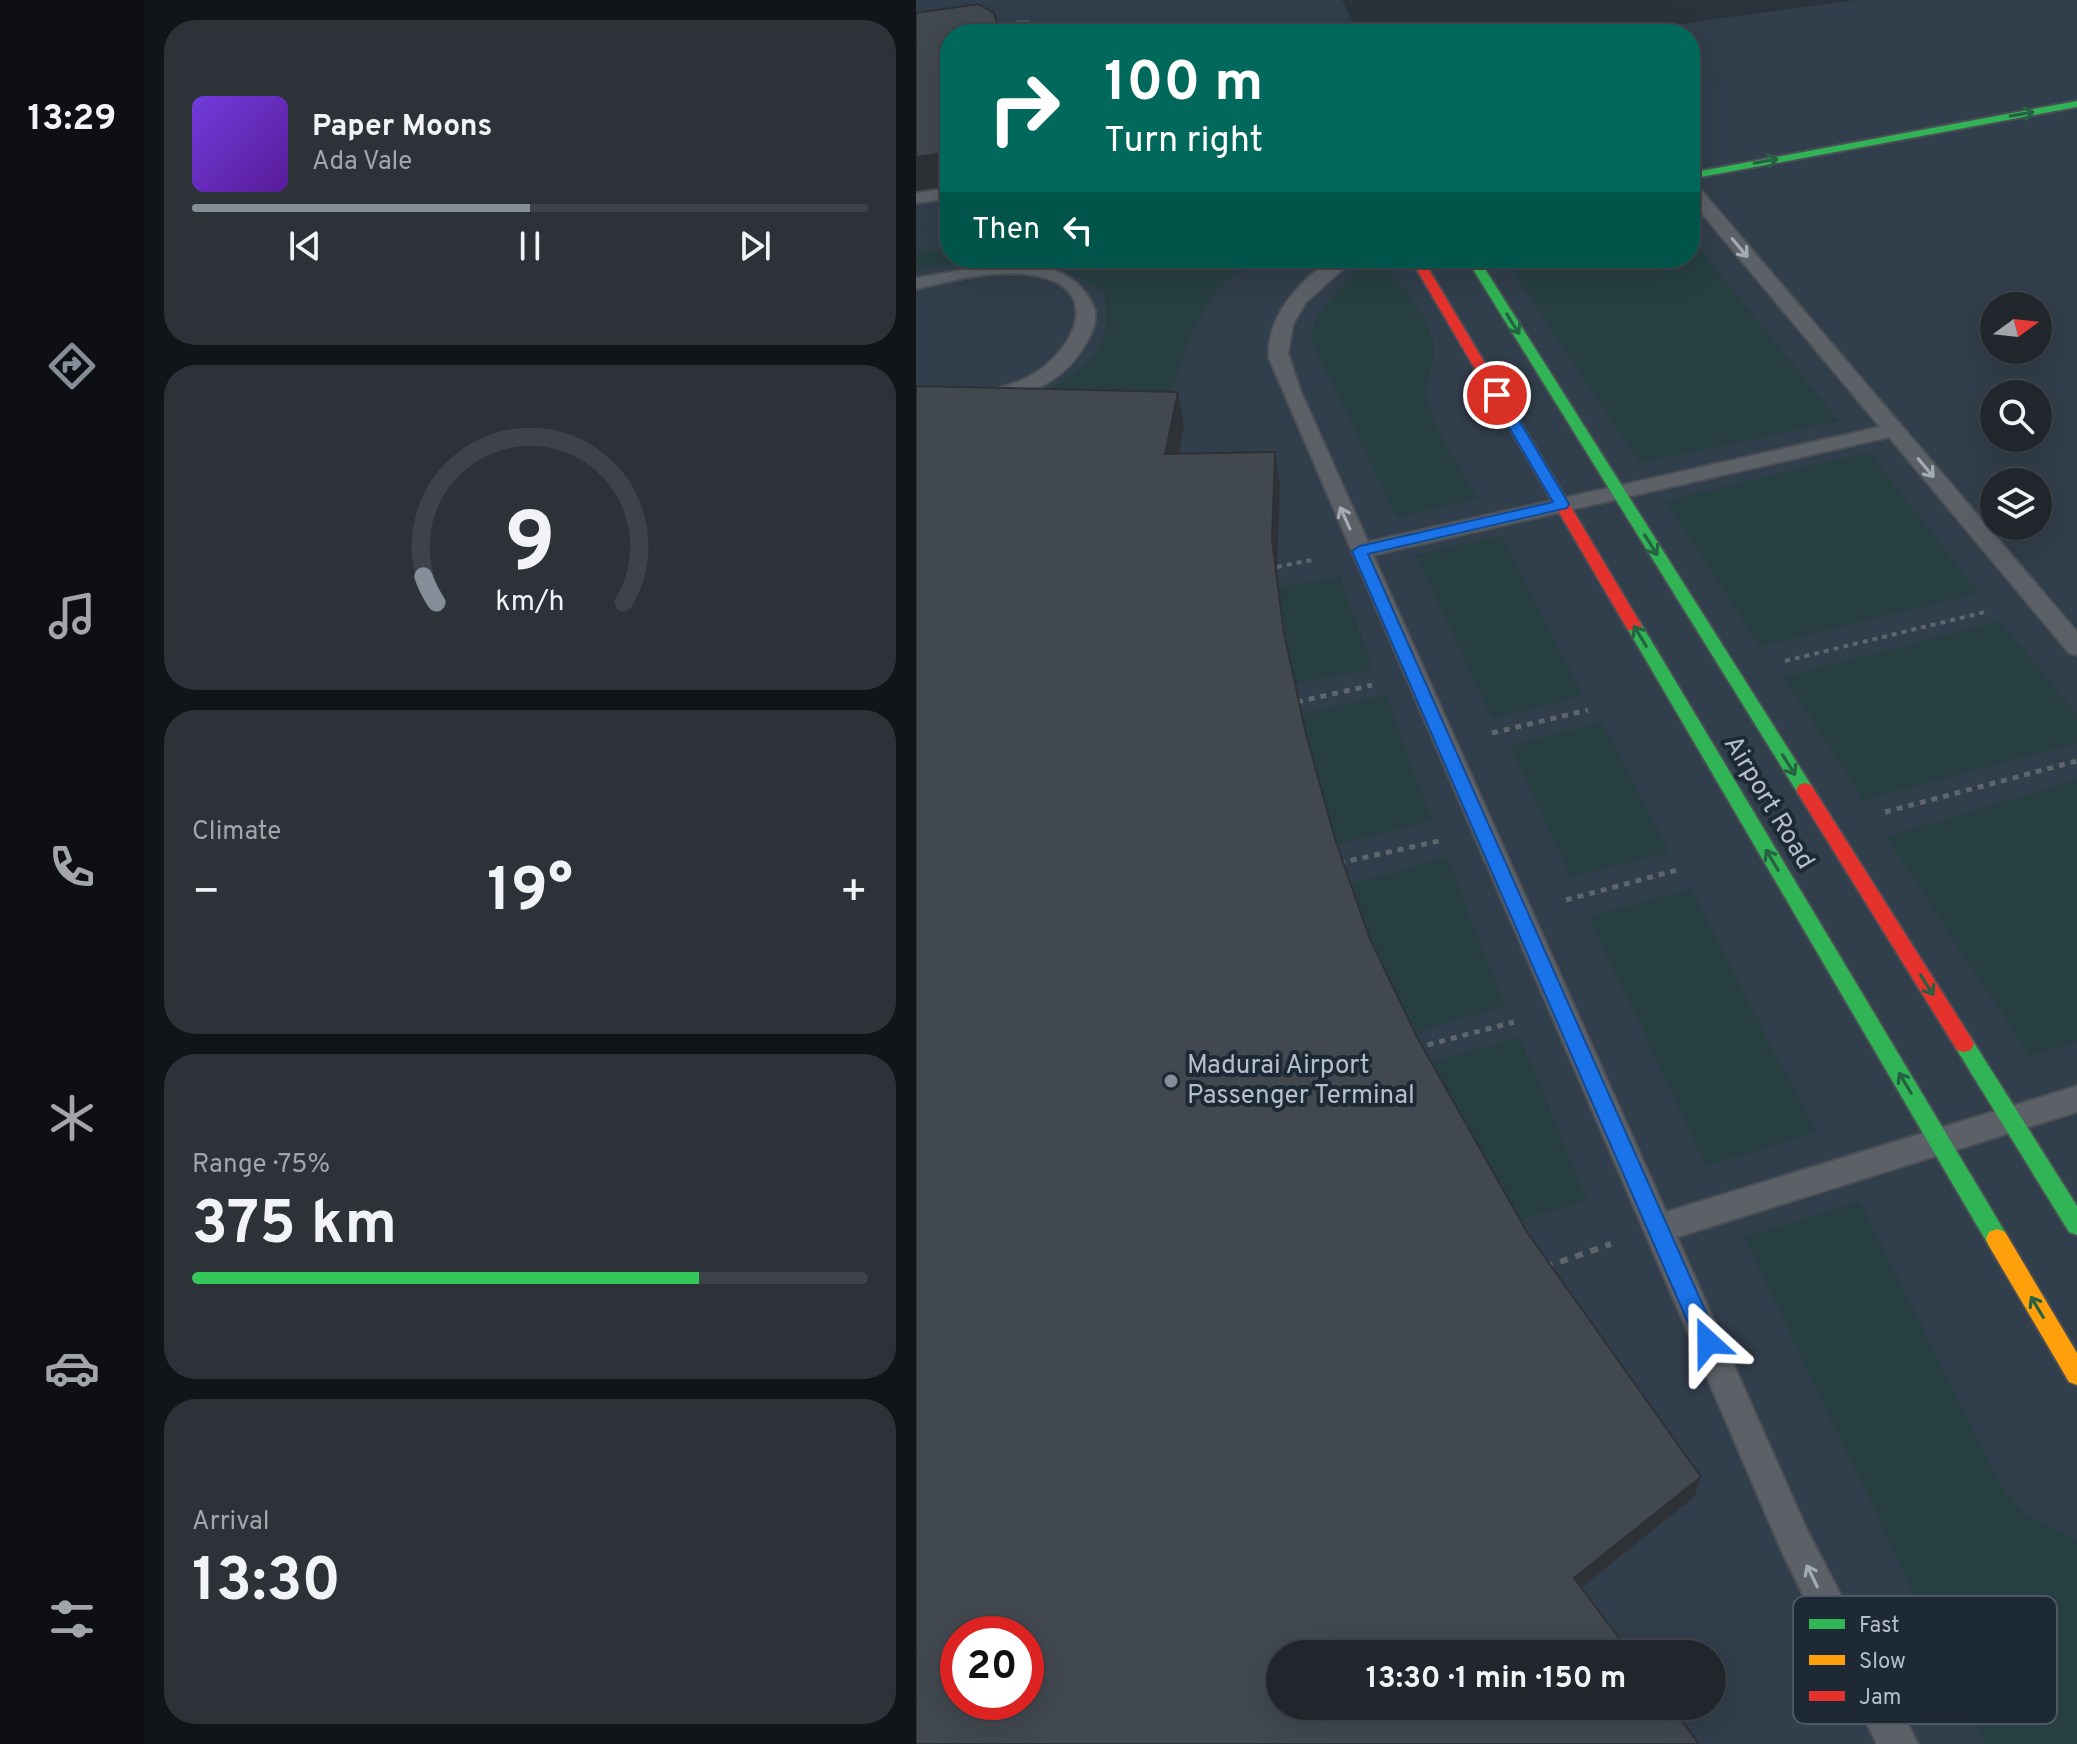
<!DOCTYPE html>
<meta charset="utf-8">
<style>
:root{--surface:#20262c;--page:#2d3238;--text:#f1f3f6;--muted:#a2a5a9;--line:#3d4348;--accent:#848e99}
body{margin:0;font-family:Overpass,sans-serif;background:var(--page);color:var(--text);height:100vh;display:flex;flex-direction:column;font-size:30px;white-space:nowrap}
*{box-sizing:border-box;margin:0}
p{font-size:26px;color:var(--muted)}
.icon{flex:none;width:44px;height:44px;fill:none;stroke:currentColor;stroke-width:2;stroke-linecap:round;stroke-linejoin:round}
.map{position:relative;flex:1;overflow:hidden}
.side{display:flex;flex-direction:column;gap:20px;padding:20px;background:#121518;width:772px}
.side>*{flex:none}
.guide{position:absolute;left:24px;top:24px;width:760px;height:244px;border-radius:32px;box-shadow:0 8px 32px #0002,0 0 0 2px var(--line);background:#00695c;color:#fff;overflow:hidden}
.needle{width:52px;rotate:75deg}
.buttons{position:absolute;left:1064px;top:292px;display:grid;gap:16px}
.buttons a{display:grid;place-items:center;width:72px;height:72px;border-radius:50%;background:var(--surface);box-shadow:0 8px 32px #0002,0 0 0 2px var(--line);font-size:40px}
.speed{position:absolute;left:24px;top:1616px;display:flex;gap:16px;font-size:40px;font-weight:700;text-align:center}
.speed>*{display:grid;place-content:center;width:104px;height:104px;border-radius:50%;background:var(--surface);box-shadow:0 8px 32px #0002,0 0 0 2px var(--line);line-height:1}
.speed .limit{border:12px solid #d22;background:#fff;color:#111}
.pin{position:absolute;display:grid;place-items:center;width:68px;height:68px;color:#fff;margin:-34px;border:4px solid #fff;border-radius:50%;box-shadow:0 2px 8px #0007}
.me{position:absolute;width:88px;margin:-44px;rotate:336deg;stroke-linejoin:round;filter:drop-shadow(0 0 6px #0008)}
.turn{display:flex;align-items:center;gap:28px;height:168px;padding:0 32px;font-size:36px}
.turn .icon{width:104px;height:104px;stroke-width:2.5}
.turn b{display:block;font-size:56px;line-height:68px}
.then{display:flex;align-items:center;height:76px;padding:0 32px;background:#0003;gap:16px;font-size:30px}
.big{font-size:60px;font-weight:700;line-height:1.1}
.side .widget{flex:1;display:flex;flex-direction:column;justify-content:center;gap:12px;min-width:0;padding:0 28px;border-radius:32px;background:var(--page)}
.side .dial{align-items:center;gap:0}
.dial svg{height:208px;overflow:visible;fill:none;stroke:var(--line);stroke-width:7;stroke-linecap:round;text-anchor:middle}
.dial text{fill:var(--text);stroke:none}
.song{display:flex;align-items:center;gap:24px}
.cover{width:96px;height:96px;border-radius:12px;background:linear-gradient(135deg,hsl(260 70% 55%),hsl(270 70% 35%))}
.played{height:8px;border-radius:4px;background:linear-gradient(90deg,var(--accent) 50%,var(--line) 50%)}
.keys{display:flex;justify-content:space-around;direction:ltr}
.heat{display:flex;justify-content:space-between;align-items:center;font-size:44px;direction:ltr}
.charge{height:12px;border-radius:6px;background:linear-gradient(90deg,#34c759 75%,var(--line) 0)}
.trip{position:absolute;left:350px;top:1640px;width:460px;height:80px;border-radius:40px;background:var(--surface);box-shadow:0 8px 32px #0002,0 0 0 2px var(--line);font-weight:700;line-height:80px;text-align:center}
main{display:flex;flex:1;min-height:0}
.menu{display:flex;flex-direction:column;width:144px;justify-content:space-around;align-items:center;background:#0d0f12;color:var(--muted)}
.menu .icon{width:56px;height:56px}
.menu .current{color:var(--accent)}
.menu b{font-size:36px;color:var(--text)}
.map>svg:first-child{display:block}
.airport{fill:#313e4b;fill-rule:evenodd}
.green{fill:#273f41}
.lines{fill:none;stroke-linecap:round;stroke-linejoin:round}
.lane-casing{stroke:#494f55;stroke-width:4}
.fast-casing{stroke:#494f55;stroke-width:4}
.slow-casing{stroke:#494f55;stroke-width:4}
.jam-casing{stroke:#494f55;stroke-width:4}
.path-far2{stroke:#5e656b;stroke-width:4;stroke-dasharray:5 5;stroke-linecap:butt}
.path-far1{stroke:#5e656b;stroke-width:5;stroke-dasharray:6 6;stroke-linecap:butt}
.path{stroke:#5e656b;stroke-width:6;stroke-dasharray:8 8;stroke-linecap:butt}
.lane{fill:#5c6168;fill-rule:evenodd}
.fast{fill:#30b455;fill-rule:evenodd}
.slow{fill:#ff9f0a;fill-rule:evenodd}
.jam{fill:#e5322d;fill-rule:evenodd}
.shaded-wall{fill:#2e3237}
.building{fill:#41484f;stroke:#2e3237;stroke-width:2;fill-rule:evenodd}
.oneway{stroke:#256142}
.oneway2{stroke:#a3acb7}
.route{fill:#1a73e8;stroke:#114b97;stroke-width:2}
.poi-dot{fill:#848e99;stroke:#1d2a36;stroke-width:3}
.labels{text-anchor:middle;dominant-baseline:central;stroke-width:8;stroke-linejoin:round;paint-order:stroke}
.street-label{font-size:26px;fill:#b5bfcb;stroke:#1d2a36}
.poi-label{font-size:26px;fill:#b5bfcb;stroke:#1d2a36;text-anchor:start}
.key{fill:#1d2a36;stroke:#4b5763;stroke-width:2}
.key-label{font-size:22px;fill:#b5bfcb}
</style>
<main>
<nav class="menu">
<b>13:29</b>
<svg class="icon current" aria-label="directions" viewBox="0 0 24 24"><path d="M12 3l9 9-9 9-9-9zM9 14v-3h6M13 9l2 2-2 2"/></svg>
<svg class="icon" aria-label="music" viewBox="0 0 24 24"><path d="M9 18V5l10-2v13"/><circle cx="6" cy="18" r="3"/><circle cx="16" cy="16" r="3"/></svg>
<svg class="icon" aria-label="phone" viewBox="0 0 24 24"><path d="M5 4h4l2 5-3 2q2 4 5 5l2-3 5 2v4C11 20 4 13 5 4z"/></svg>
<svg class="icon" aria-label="climate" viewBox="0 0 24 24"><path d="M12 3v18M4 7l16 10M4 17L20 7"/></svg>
<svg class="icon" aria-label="car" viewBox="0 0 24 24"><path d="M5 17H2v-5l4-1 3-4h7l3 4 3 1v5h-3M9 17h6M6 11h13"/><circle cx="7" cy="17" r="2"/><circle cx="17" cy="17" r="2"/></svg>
<svg class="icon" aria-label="filters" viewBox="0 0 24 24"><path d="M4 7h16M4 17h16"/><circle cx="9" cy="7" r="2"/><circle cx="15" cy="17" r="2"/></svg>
</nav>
<section class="side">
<div class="widget">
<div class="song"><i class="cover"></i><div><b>Paper Moons</b><p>Ada Vale</p></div></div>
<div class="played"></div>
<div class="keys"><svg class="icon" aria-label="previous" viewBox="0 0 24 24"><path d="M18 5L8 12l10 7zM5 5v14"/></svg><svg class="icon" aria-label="pause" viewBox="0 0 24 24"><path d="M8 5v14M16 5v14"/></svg><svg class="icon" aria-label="next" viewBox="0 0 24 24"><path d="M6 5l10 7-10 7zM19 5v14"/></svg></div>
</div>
<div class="widget dial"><svg viewBox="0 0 100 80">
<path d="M14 69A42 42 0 1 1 86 69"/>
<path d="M14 69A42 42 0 0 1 9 59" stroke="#848e99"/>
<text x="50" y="56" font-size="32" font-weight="700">9</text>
<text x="50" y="72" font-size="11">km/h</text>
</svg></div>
<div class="widget"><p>Climate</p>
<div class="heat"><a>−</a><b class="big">19°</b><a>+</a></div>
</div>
<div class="widget"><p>Range · 75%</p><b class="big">375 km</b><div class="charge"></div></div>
<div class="widget"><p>Arrival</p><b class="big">13:30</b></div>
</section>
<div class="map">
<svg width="1161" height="1744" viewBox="0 0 1161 1744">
<rect width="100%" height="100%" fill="#2a333b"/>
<!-- airport -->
<path class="airport" d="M 0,0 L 426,0 L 443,34 L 34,34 L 34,258 L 774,258 L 774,34 L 692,34 L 939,0 L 1161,0 L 1161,1744 L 0,1744 ZM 1078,306 L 1122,306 L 1122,350 L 1078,350 ZM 1078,394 L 1122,394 L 1122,438 L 1078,438 ZM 1078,482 L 1122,482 L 1122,526 L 1078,526 ZM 42,1634 L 110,1634 L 110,1702 L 42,1702 ZM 364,1654 L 796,1654 L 796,1706 L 364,1706 Z"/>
<!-- green -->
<g class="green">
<polygon points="774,236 774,237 923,421 723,463 591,263 592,258 774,258"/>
<polygon points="34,247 34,258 73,258 0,270 0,253"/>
<path d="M 73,258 L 353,258 C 338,265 321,270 309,282 C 276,314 259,382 244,425 L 107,402 C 157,375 203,359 188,293 C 150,265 120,261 73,258 Z"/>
<path d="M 462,265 C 481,271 516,325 518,344 C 520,365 505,384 513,405 C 523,438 546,469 562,499 L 481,517 L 396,343 C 391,317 427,288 442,269 Z"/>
<polygon points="953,452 1063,593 844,646 749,501"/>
<polygon points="585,536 667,696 576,719 500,555"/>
<polygon points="424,577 457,669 376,684 363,588"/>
<polygon points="1084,621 1161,715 1161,743 947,800 868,677"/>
<polygon points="470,696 516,821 417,845 383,714"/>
<polygon points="686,722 753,852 655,877 594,746"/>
<polygon points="1161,780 1161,1041 1114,1056 970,837"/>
<polygon points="531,857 589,1006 488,1035 429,886"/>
<polygon points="775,889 900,1132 790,1166 673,917"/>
<polygon points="604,1037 671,1200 591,1224 503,1066"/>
<polygon points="944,1202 1083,1482 1109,1514 1161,1541 1161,1744 1070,1744 828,1237"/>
</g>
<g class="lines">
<!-- lane casing -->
<g class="lane-casing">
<g id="lane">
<polygon points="102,22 112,22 117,34 103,34"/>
<path d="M 774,183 L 780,184 L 1161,632 L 1161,655 L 1153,653 L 973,437 L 457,555 L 750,1212 L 1161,1086 L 1161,1112 L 761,1237 L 891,1530 L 1002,1744 L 961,1744 L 867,1554 L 353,358 C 350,316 385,279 418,258 L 439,258 L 390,302 L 377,324 L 372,353 L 384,390 L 452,542 L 964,427 L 774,199 Z"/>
<polygon points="34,188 34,198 0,203 0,193"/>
<path d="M 89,263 C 127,264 165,271 179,311 C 181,327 173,338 165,351 C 131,404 56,407 0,406 L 0,394 C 36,395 75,395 108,379 C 153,359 193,291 121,276 C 82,268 38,280 0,289 L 0,278 Z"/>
</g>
</g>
<!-- fast casing -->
<g class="fast-casing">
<g id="fast">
<polygon points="1161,101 1161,107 774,179 774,173"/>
<polygon points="550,258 562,258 895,785 898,790 895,795 883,795"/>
<polygon points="718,621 724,622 1089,1232 1092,1239 1089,1246 1081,1249 1073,1246 710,626"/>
<polygon points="1048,1036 1055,1038 1161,1206 1161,1235 1153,1232 1041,1050 1038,1044 1041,1038"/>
</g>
</g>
<!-- slow casing -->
<g class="slow-casing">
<polygon id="slow" points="1081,1229 1089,1232 1161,1353 1161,1385 1153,1382 1073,1246 1070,1239 1073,1232"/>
</g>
<!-- jam casing -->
<g class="jam-casing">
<g id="jam">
<polygon points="494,258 506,258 726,626 724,630 712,630"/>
<polygon points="889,783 895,785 1055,1038 1058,1044 1055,1050 1048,1052 1041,1050 883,795 880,790 883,785"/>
</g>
</g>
<!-- path-far2 -->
<g class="path-far2">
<polyline points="361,567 400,559"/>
<polyline points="869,661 1073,611"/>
</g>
<!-- path-far1 -->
<g class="path-far1">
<polyline points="381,702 456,685"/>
<polyline points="576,733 672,710"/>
<polyline points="969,812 1161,761"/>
<polyline points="423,863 523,841"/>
<polyline points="650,900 765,869"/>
<polyline points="500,1048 598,1022"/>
</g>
<!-- path -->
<polyline class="path" points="629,1267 695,1244"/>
<!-- lane -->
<use href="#lane" class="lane"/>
<!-- fast -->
<use href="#fast" class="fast"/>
<!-- slow -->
<use href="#slow" class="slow"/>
<!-- jam -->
<use href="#jam" class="jam"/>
</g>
<!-- shaded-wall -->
<g class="shaded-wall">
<polygon points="34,152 34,186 0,191 0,157"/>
<polygon points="262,392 268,426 256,488 249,454"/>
<polygon points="359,452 364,485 361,574 373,666 356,540"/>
<polygon points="785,1477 778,1497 655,1596 658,1578"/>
</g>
<!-- building -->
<g class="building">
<polygon points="62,4 78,13 84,34 34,34 34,152 0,157 0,13"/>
<path d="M 0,386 L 262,392 L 249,454 L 359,452 L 356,540 L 368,633 L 390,734 L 419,839 L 454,939 L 501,1037 L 611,1232 L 785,1477 L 658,1578 L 715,1654 L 364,1654 L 364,1706 L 755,1706 L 783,1744 L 0,1744 ZM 42,1634 L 110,1634 L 110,1702 L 42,1702 Z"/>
</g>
<!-- one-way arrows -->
<defs><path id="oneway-shaft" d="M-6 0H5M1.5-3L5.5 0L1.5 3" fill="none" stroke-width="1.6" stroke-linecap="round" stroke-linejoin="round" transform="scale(2)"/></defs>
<g class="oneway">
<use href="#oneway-shaft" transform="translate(1106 114) rotate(-10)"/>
<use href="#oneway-shaft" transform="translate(850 161) rotate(-10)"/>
<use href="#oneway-shaft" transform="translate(597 324) rotate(58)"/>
<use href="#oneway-shaft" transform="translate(735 545) rotate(58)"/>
<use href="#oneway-shaft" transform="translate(724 636) rotate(-121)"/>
<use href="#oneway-shaft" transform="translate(873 765) rotate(58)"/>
<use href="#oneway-shaft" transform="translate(856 860) rotate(-121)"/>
<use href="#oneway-shaft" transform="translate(1011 985) rotate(58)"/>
<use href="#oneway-shaft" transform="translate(989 1083) rotate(-121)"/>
<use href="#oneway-shaft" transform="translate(1121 1307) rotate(-121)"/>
</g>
<g class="oneway2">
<use href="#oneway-shaft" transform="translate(824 248) rotate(50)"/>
<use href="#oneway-shaft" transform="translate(1010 468) rotate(50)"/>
<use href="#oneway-shaft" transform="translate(429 518) rotate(-114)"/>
<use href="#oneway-shaft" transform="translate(896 1576) rotate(-116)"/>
</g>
<!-- route -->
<polygon class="route" points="576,392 588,395 653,504 651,508 452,554 800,1335 803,1342 800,1350 792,1353 784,1350 436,551 444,546 637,502 574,395"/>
<!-- markers -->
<circle class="poi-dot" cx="255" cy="1081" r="8"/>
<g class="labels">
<!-- street labels -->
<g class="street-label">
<text transform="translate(852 803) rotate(59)">Airport Road</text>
</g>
<!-- poi labels -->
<g class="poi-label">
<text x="271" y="1066">Madurai Airport<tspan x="271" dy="30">Passenger Terminal</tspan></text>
</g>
</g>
<!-- legend -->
<rect x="877" y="1596" width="264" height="128" rx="12" class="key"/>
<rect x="893" y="1619" width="36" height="10" fill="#30b455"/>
<rect x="893" y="1655" width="36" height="10" fill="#ff9f0a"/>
<rect x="893" y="1691" width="36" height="10" fill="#e5322d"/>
<g class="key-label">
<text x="943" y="1632">Fast</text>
<text x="943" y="1668">Slow</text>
<text x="943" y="1704">Jam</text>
</g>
</svg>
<div class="buttons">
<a><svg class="needle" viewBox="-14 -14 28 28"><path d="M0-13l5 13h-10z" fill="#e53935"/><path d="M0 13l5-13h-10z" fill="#a2a5a9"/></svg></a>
<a><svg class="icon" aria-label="search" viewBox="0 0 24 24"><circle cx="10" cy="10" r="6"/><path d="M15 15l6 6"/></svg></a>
<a><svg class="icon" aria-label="layers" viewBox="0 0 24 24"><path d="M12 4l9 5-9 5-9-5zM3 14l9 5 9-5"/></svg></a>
</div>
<div class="speed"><div class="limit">20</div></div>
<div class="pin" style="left:581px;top:395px;background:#d93025"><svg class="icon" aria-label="arrive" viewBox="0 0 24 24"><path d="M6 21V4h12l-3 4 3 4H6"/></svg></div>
<svg class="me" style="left:792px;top:1342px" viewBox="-20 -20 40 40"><path d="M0-17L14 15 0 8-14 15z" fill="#1a73e8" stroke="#fff" stroke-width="4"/></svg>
<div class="trip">13:30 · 1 min · 150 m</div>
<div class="guide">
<div class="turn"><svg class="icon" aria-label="right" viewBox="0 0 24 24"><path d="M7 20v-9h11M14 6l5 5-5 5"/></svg><div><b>100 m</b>Turn right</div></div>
<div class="then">Then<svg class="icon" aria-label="left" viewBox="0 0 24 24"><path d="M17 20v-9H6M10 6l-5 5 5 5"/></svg></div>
</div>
</div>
</main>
